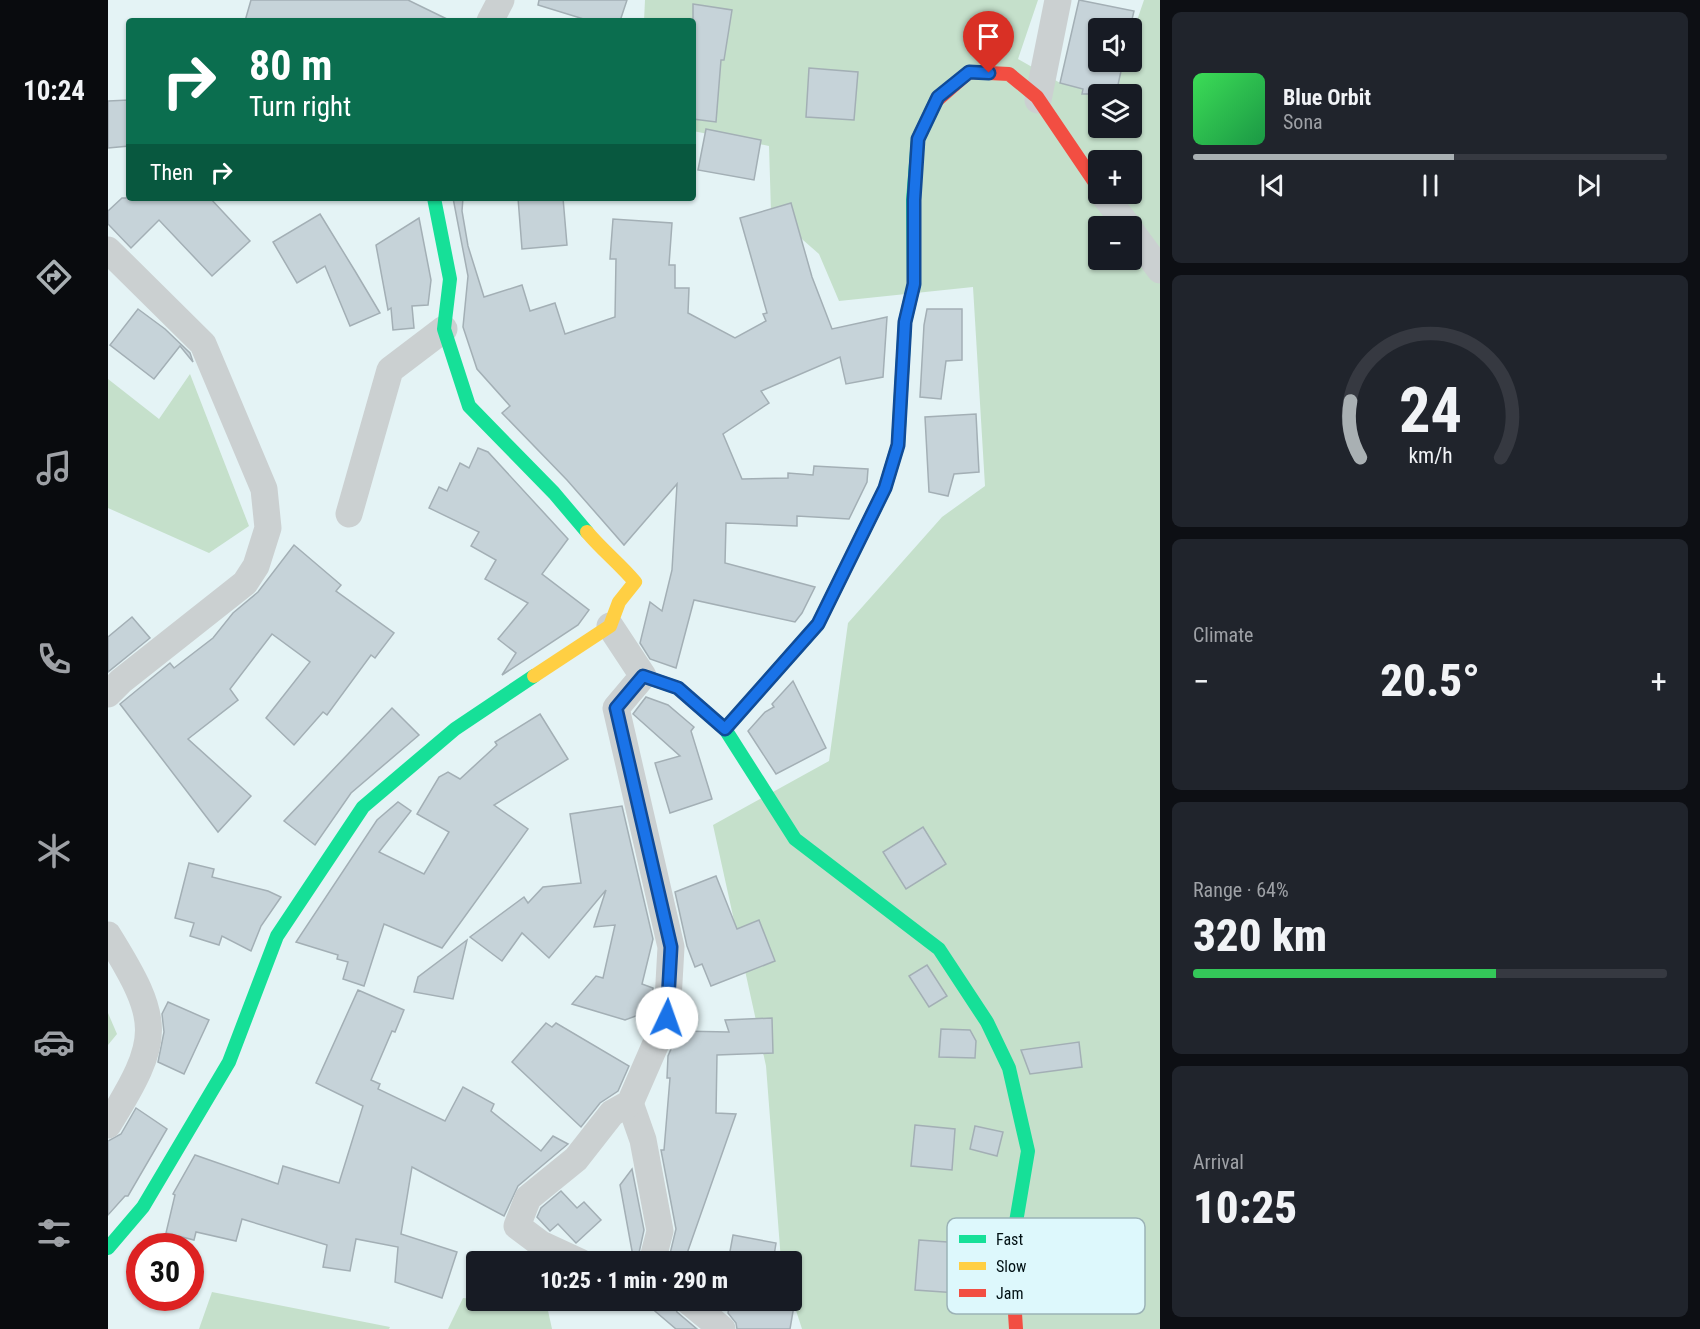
<!DOCTYPE html>
<meta charset="utf-8">
<style>
:root{--surface:#171b24;--page:#20242c;--text:#f1f3f6;--muted:#9ea1a6;--line:#363941;--accent:#a9b0b3}
body{margin:0;font-family:"Roboto Condensed",sans-serif;background:var(--page);color:var(--text);height:100vh;display:flex;flex-direction:column;font-size:22px;white-space:nowrap}
*{box-sizing:border-box;margin:0}
p{font-size:20px;color:var(--muted)}
.icon{flex:none;width:33px;height:33px;fill:none;stroke:currentColor;stroke-width:2;stroke-linecap:round;stroke-linejoin:round}
.map{position:relative;flex:1;overflow:hidden}
.sheet{display:flex;flex-direction:column;gap:12px;padding:12px;background:#0d0f14;width:540px}
.sheet>*{flex:none}
.hud{position:absolute;left:18px;top:18px;width:570px;height:183px;border-radius:6px;box-shadow:0 2px 4px #0004;background:#0b6e4f;color:#fff;overflow:hidden}
.controls{position:absolute;left:980px;top:18px;display:grid;gap:12px}
.controls a{display:grid;place-items:center;width:54px;height:54px;border-radius:6px;background:var(--surface);box-shadow:0 2px 4px #0004;font-size:30px}
.speed{position:absolute;left:18px;top:1233px;display:flex;gap:12px;font-size:30px;font-weight:700;text-align:center}
.speed>*{display:grid;place-content:center;width:78px;height:78px;border-radius:50%;background:var(--surface);box-shadow:0 2px 4px #0004;line-height:1}
.speed .limit{border:9px solid #d22;background:#fff;color:#111}
.pin{position:absolute;display:grid;place-items:center;width:51px;height:51px;color:#fff;margin:-62px -26px;border-radius:50% 50% 50% 0;rotate:-45deg;box-shadow:0 0 6px #0007}
.pin .icon{rotate:45deg}
.me{position:absolute;width:66px;margin:-33px;rotate:3deg;stroke-linejoin:round;filter:drop-shadow(0 0 4px #0008)}
.turn{display:flex;align-items:center;gap:21px;height:126px;padding:0 24px;font-size:27px}
.turn .icon{width:78px;height:78px;stroke-width:2.5}
.turn b{display:block;font-size:42px;line-height:51px}
.then{display:flex;align-items:center;height:57px;padding:0 24px;background:#0003;gap:12px;font-size:22px}
.big{font-size:45px;font-weight:800;line-height:1.1}
.sheet .widget{flex:1;display:flex;flex-direction:column;justify-content:center;gap:9px;min-width:0;padding:0 21px;border-radius:9px;background:var(--page)}
.sheet .dial{align-items:center;gap:0}
.dial svg{height:156px;overflow:visible;fill:none;stroke:var(--line);stroke-width:7;stroke-linecap:round;text-anchor:middle}
.dial text{fill:var(--text);stroke:none}
.song{display:flex;align-items:center;gap:18px}
.cover{width:72px;height:72px;border-radius:9px;background:linear-gradient(135deg,hsl(130 70% 55%),hsl(140 70% 35%))}
.played{height:6px;border-radius:3px;background:linear-gradient(90deg,var(--accent) 55%,var(--line) 55%)}
.keys{display:flex;justify-content:space-around;direction:ltr}
.heat{display:flex;justify-content:space-between;align-items:center;font-size:33px;direction:ltr}
.charge{height:9px;border-radius:4px;background:linear-gradient(90deg,#34c759 64%,var(--line) 0)}
.trip{position:absolute;left:358px;top:1251px;width:336px;height:60px;border-radius:6px;background:var(--surface);box-shadow:0 2px 4px #0004;font-weight:800;line-height:60px;text-align:center}
main{display:flex;flex:1;min-height:0}
.tabs{display:flex;flex-direction:column;width:108px;justify-content:space-around;align-items:center;background:#090b0e;color:var(--muted)}
.tabs .icon{width:42px;height:42px}
.tabs .current{color:var(--accent)}
.tabs b{font-size:27px;color:var(--text)}
.map>svg:first-child{display:block}
.green{fill:#c5e0cb;fill-rule:evenodd}
.building{fill:#c6d3d9;stroke:#a3afb5;stroke-width:1.5}
.lines{fill:none;stroke-linecap:round;stroke-linejoin:round}
.street{stroke:#cbd0d1;stroke-width:27}
.fast{stroke:#16e098;stroke-width:14}
.slow{stroke:#ffcf43;stroke-width:14}
.jam{stroke:#f24e42;stroke-width:14}
.route-casing{stroke:#114b97;stroke-width:15}
.route{stroke:#1a73e8;stroke-width:10}
.key{fill:#ddf8fc;stroke:#9bb2b6;stroke-width:1.5}
.key-label{font-size:16px;fill:#011013}
</style>
<main>
<nav class="tabs">
<b>10:24</b>
<svg class="icon current" aria-label="directions" viewBox="0 0 24 24"><path d="M12 3l9 9-9 9-9-9zM9 14v-3h6M13 9l2 2-2 2"/></svg>
<svg class="icon" aria-label="music" viewBox="0 0 24 24"><path d="M9 18V5l10-2v13"/><circle cx="6" cy="18" r="3"/><circle cx="16" cy="16" r="3"/></svg>
<svg class="icon" aria-label="phone" viewBox="0 0 24 24"><path d="M5 4h4l2 5-3 2q2 4 5 5l2-3 5 2v4C11 20 4 13 5 4z"/></svg>
<svg class="icon" aria-label="climate" viewBox="0 0 24 24"><path d="M12 3v18M4 7l16 10M4 17L20 7"/></svg>
<svg class="icon" aria-label="car" viewBox="0 0 24 24"><path d="M5 17H2v-5l4-1 3-4h7l3 4 3 1v5h-3M9 17h6M6 11h13"/><circle cx="7" cy="17" r="2"/><circle cx="17" cy="17" r="2"/></svg>
<svg class="icon" aria-label="filters" viewBox="0 0 24 24"><path d="M4 7h16M4 17h16"/><circle cx="9" cy="7" r="2"/><circle cx="15" cy="17" r="2"/></svg>
</nav>
<div class="map">
<svg width="1052" height="1329" viewBox="0 0 1052 1329">
<rect width="100%" height="100%" fill="#e4f3f5"/>
<!-- green -->
<g class="green">
<path d="M 537,0 L 930,0 L 910,59 L 954,84 L 1010,74 L 1015,62 L 1023,62 L 1023,38 L 1036,0 L 1052,0 L 1052,1329 L 694,1329 L 684,1298 L 684,1262 L 673,1261 L 658,1066 L 605,825 L 721,761 L 740,623 L 834,517 L 877,486 L 865,287 L 731,301 L 711,254 L 663,212 L 661,146 L 585,131 L 585,21 L 536,21 ZM 990,94 L 1023,94 L 1023,128 L 990,128 ZM 990,160 L 1023,160 L 1023,194 L 990,194 ZM 990,226 L 1023,226 L 1023,260 L 990,260 Z"/>
<polygon points="82,374 141,526 101,553 0,508 0,379 51,419"/>
<polygon points="0,1013 9,1034 0,1045"/>
<polygon points="104,1292 282,1327 281,1329 91,1329"/>
<polygon points="355,1298 439,1306 444,1329 340,1329"/>
</g>
<!-- building -->
<g class="building">
<polygon points="143,0 300,0 343,21 137,21"/>
<polygon points="431,0 519,0 512,21 482,21 430,5"/>
<polygon points="971,0 1026,11 1022,28 990,28 990,62 1015,62 1008,94 974,94 975,89 952,83"/>
<polygon points="585,4 624,10 616,60 613,60 608,122 585,119"/>
<polygon points="701,68 750,72 746,120 698,117"/>
<polygon points="21,100 21,146 0,148 0,101"/>
<polygon points="598,129 653,140 646,180 590,170"/>
<polygon points="14,198 102,198 142,241 104,276 51,220 23,248 0,224 0,211"/>
<polygon points="345,198 355,198 354,211 360,246 376,297 414,285 422,311 447,303 457,334 507,317 508,259 502,259 505,219 564,223 561,265 567,265 567,288 581,288 580,313 627,338 658,321 655,314 659,313 632,218 683,203 704,277 724,329 779,317 775,377 738,384 732,357 653,391 661,403 615,434 634,479 680,478 680,473 705,475 706,466 760,469 759,482 741,519 689,516 689,526 618,523 617,563 707,587 694,613 687,622 586,600 568,668 542,659 532,643 542,602 554,611 564,570 569,484 516,545 459,480 394,413 402,406 369,369 355,327 360,276"/>
<polygon points="410,198 455,198 459,245 414,249"/>
<polygon points="212,214 247,271 272,313 242,326 217,266 189,283 165,242"/>
<polygon points="311,218 323,280 320,305 304,306 306,328 285,330 283,308 280,310 268,245"/>
<polygon points="30,309 57,329 82,353 85,362 72,346 46,379 2,345"/>
<polygon points="819,309 854,309 854,360 838,361 833,399 812,397 816,325"/>
<polygon points="868,414 871,472 846,474 840,496 821,492 817,417"/>
<polygon points="370,448 380,452 460,539 434,574 481,610 470,625 394,675 408,653 390,639 420,603 377,579 388,560 363,546 371,532 321,508 331,487 339,491 352,463 361,468"/>
<polygon points="186,545 233,585 228,591 286,633 267,658 263,655 219,715 215,712 186,745 158,718 202,662 164,634 122,689 130,700 80,739 143,796 110,832 12,704 62,663 66,668 105,638 125,613 150,592"/>
<polygon points="24,617 42,638 0,672 0,637"/>
<polygon points="685,681 718,748 668,774 640,731 657,712 666,707 664,704"/>
<polygon points="538,697 560,705 586,727 583,731 604,799 562,813 547,763 572,756 525,714"/>
<polygon points="284,708 311,735 243,793 207,845 176,821"/>
<polygon points="432,714 460,759 386,805 420,829 334,948 276,924 256,986 235,979 240,962 229,959 230,955 188,942 269,820 290,802 303,811 271,852 316,874 341,832 309,814 331,777 340,772 352,779 389,745 387,742"/>
<polygon points="514,806 545,939 534,984 545,988 544,1010 517,1020 464,1004 488,976 495,978 507,925 486,927 498,890 441,958 414,933 394,961 362,937 416,897 420,903 435,887 473,883 462,814"/>
<polygon points="815,827 838,864 798,889 775,852"/>
<polygon points="81,863 106,869 104,877 160,891 173,897 153,926 143,951 114,936 111,945 82,936 86,923 67,918"/>
<polygon points="608,876 629,929 651,920 667,961 603,986 594,964 587,967 579,946 567,892"/>
<polygon points="359,940 345,999 306,992 310,977"/>
<polygon points="819,965 839,996 821,1007 801,976"/>
<polygon points="250,990 296,1010 287,1032 284,1031 263,1080 272,1084 270,1089 337,1121 355,1087 386,1104 383,1111 433,1151 445,1136 460,1144 410,1186 396,1216 304,1167 293,1234 349,1252 334,1298 287,1282 290,1247 248,1239 242,1271 215,1267 219,1245 134,1219 128,1241 88,1232 86,1240 58,1233 67,1195 65,1194 87,1155 170,1184 175,1166 231,1183 255,1106 208,1083"/>
<polygon points="60,1002 101,1020 76,1074 50,1062 56,1032 54,1014"/>
<polygon points="664,1018 665,1053 609,1055 608,1113 628,1114 576,1262 560,1262 568,1229 553,1150 556,1150 562,1078 559,1078 560,1056 571,1031 621,1032 617,1020"/>
<polygon points="438,1023 444,1027 448,1023 521,1066 510,1091 492,1103 473,1127 404,1062"/>
<polygon points="833,1029 862,1030 868,1041 867,1058 831,1057"/>
<polygon points="971,1042 974,1067 922,1074 913,1050"/>
<polygon points="28,1108 59,1129 20,1196 17,1196 0,1215 0,1141 13,1134"/>
<polygon points="807,1125 847,1129 844,1170 803,1166"/>
<polygon points="867,1126 895,1132 889,1156 862,1149"/>
<polygon points="524,1169 536,1230 529,1262 526,1262 512,1185"/>
<polygon points="453,1191 469,1208 476,1202 493,1220 468,1243 450,1224 442,1231 429,1217 433,1208"/>
<polygon points="625,1235 668,1243 665,1262 620,1262"/>
<polygon points="811,1240 868,1244 864,1294 807,1290"/>
<polygon points="684,1294 688,1294 682,1329 629,1329 628,1323 620,1313 622,1300 684,1300"/>
<polygon points="534,1300 564,1300 569,1312 589,1329 568,1329"/>
</g>
<g class="lines">
<!-- street -->
<g class="street">
<polyline points="382,21 393,0"/>
<polyline points="930,100 950,0"/>
<polyline points="995,194 1020,226"/>
<polyline points="1023,231 1052,270"/>
<polyline points="0,250 95,344 156,489 160,528 148,566 137,583 13,681 0,694"/>
<polyline points="241,514 282,370 336,329"/>
<path d="M 0,935 C 54,1022 54,1038 0,1125"/>
<polyline points="522,1103 535,1140 552,1231 544,1262"/>
<polyline points="472,1262 433,1244 409,1226 420,1198 468,1159 504,1113 522,1103 559,1018 563,947 508,708 535,676 502,626"/>
<polyline points="579,1300 614,1329"/>
</g>
<!-- fast -->
<g class="fast">
<polyline points="326,198 342,279 336,329 361,406 446,493 479,532"/>
<polyline points="535,676 570,688 617,729 687,839 831,949 879,1022 901,1068 920,1151 907,1228"/>
<polyline points="617,729 710,624 777,488 790,445 797,322 806,284 805,200 810,139 828,101"/>
<polyline points="0,1248 35,1207 121,1062 169,936 255,807 347,729 426,676"/>
</g>
<!-- slow -->
<path class="slow" d="M 426,676 L 502,626 L 511,602 L 527,582 C 512,564 494,550 479,532"/>
<!-- jam -->
<g class="jam">
<polyline points="828,101 861,72 901,74 929,97 990,187"/>
<polyline points="907,1228 903,1250 908,1329"/>
</g>
</g>
<g class="lines">
<!-- route casing -->
<g class="route-casing">
<polyline id="route" points="559,1018 563,947 508,708 535,676 570,688 617,729 710,624 777,488 790,445 797,322 806,284 806,200 810,139 830,97 861,72 881,73"/>
</g>
<!-- route -->
<use href="#route" class="route"/>
</g>
<!-- legend -->
<rect x="839" y="1218" width="198" height="96" rx="9" class="key"/>
<rect x="851" y="1235" width="27" height="8" fill="#16e098"/>
<rect x="851" y="1262" width="27" height="8" fill="#ffcf43"/>
<rect x="851" y="1289" width="27" height="8" fill="#f24e42"/>
<g class="key-label">
<text x="888" y="1245">Fast</text>
<text x="888" y="1272">Slow</text>
<text x="888" y="1299">Jam</text>
</g>
</svg>
<div class="controls">
<a><svg class="icon" aria-label="sound" viewBox="0 0 24 24"><path d="M4 9h4l5-4v14l-5-4H4zM17 9q2 3 0 6"/></svg></a>
<a><svg class="icon" aria-label="layers" viewBox="0 0 24 24"><path d="M12 4l9 5-9 5-9-5zM3 14l9 5 9-5"/></svg></a>
<a>+</a>
<a>−</a>
</div>
<div class="speed"><div class="limit">30</div></div>
<div class="pin" style="left:881px;top:73px;background:#d93025"><svg class="icon" aria-label="arrive" viewBox="0 0 24 24"><path d="M6 21V4h12l-3 4 3 4H6"/></svg></div>
<svg class="me" style="left:559px;top:1018px" viewBox="-20 -20 40 40"><circle r="19" fill="#fff"/><path d="M0-13L10 11 0 6-10 11z" fill="#1a73e8"/></svg>
<div class="trip">10:25 · 1 min · 290 m</div>
<div class="hud">
<div class="turn"><svg class="icon" aria-label="right" viewBox="0 0 24 24"><path d="M7 20v-9h11M14 6l5 5-5 5"/></svg><div><b>80 m</b>Turn right</div></div>
<div class="then">Then<svg class="icon" aria-label="right" viewBox="0 0 24 24"><path d="M7 20v-9h11M14 6l5 5-5 5"/></svg></div>
</div>
</div>
<section class="sheet">
<div class="widget">
<div class="song"><i class="cover"></i><div><b>Blue Orbit</b><p>Sona</p></div></div>
<div class="played"></div>
<div class="keys"><svg class="icon" aria-label="previous" viewBox="0 0 24 24"><path d="M18 5L8 12l10 7zM5 5v14"/></svg><svg class="icon" aria-label="pause" viewBox="0 0 24 24"><path d="M8 5v14M16 5v14"/></svg><svg class="icon" aria-label="next" viewBox="0 0 24 24"><path d="M6 5l10 7-10 7zM19 5v14"/></svg></div>
</div>
<div class="widget dial"><svg viewBox="0 0 100 80">
<path d="M14 69A42 42 0 1 1 86 69"/>
<path d="M14 69A42 42 0 0 1 9 40" stroke="#a9b0b3"/>
<text x="50" y="56" font-size="32" font-weight="700">24</text>
<text x="50" y="72" font-size="11">km/h</text>
</svg></div>
<div class="widget"><p>Climate</p>
<div class="heat"><a>−</a><b class="big">20.5°</b><a>+</a></div>
</div>
<div class="widget"><p>Range · 64%</p><b class="big">320 km</b><div class="charge"></div></div>
<div class="widget"><p>Arrival</p><b class="big">10:25</b></div>
</section>
</main>
